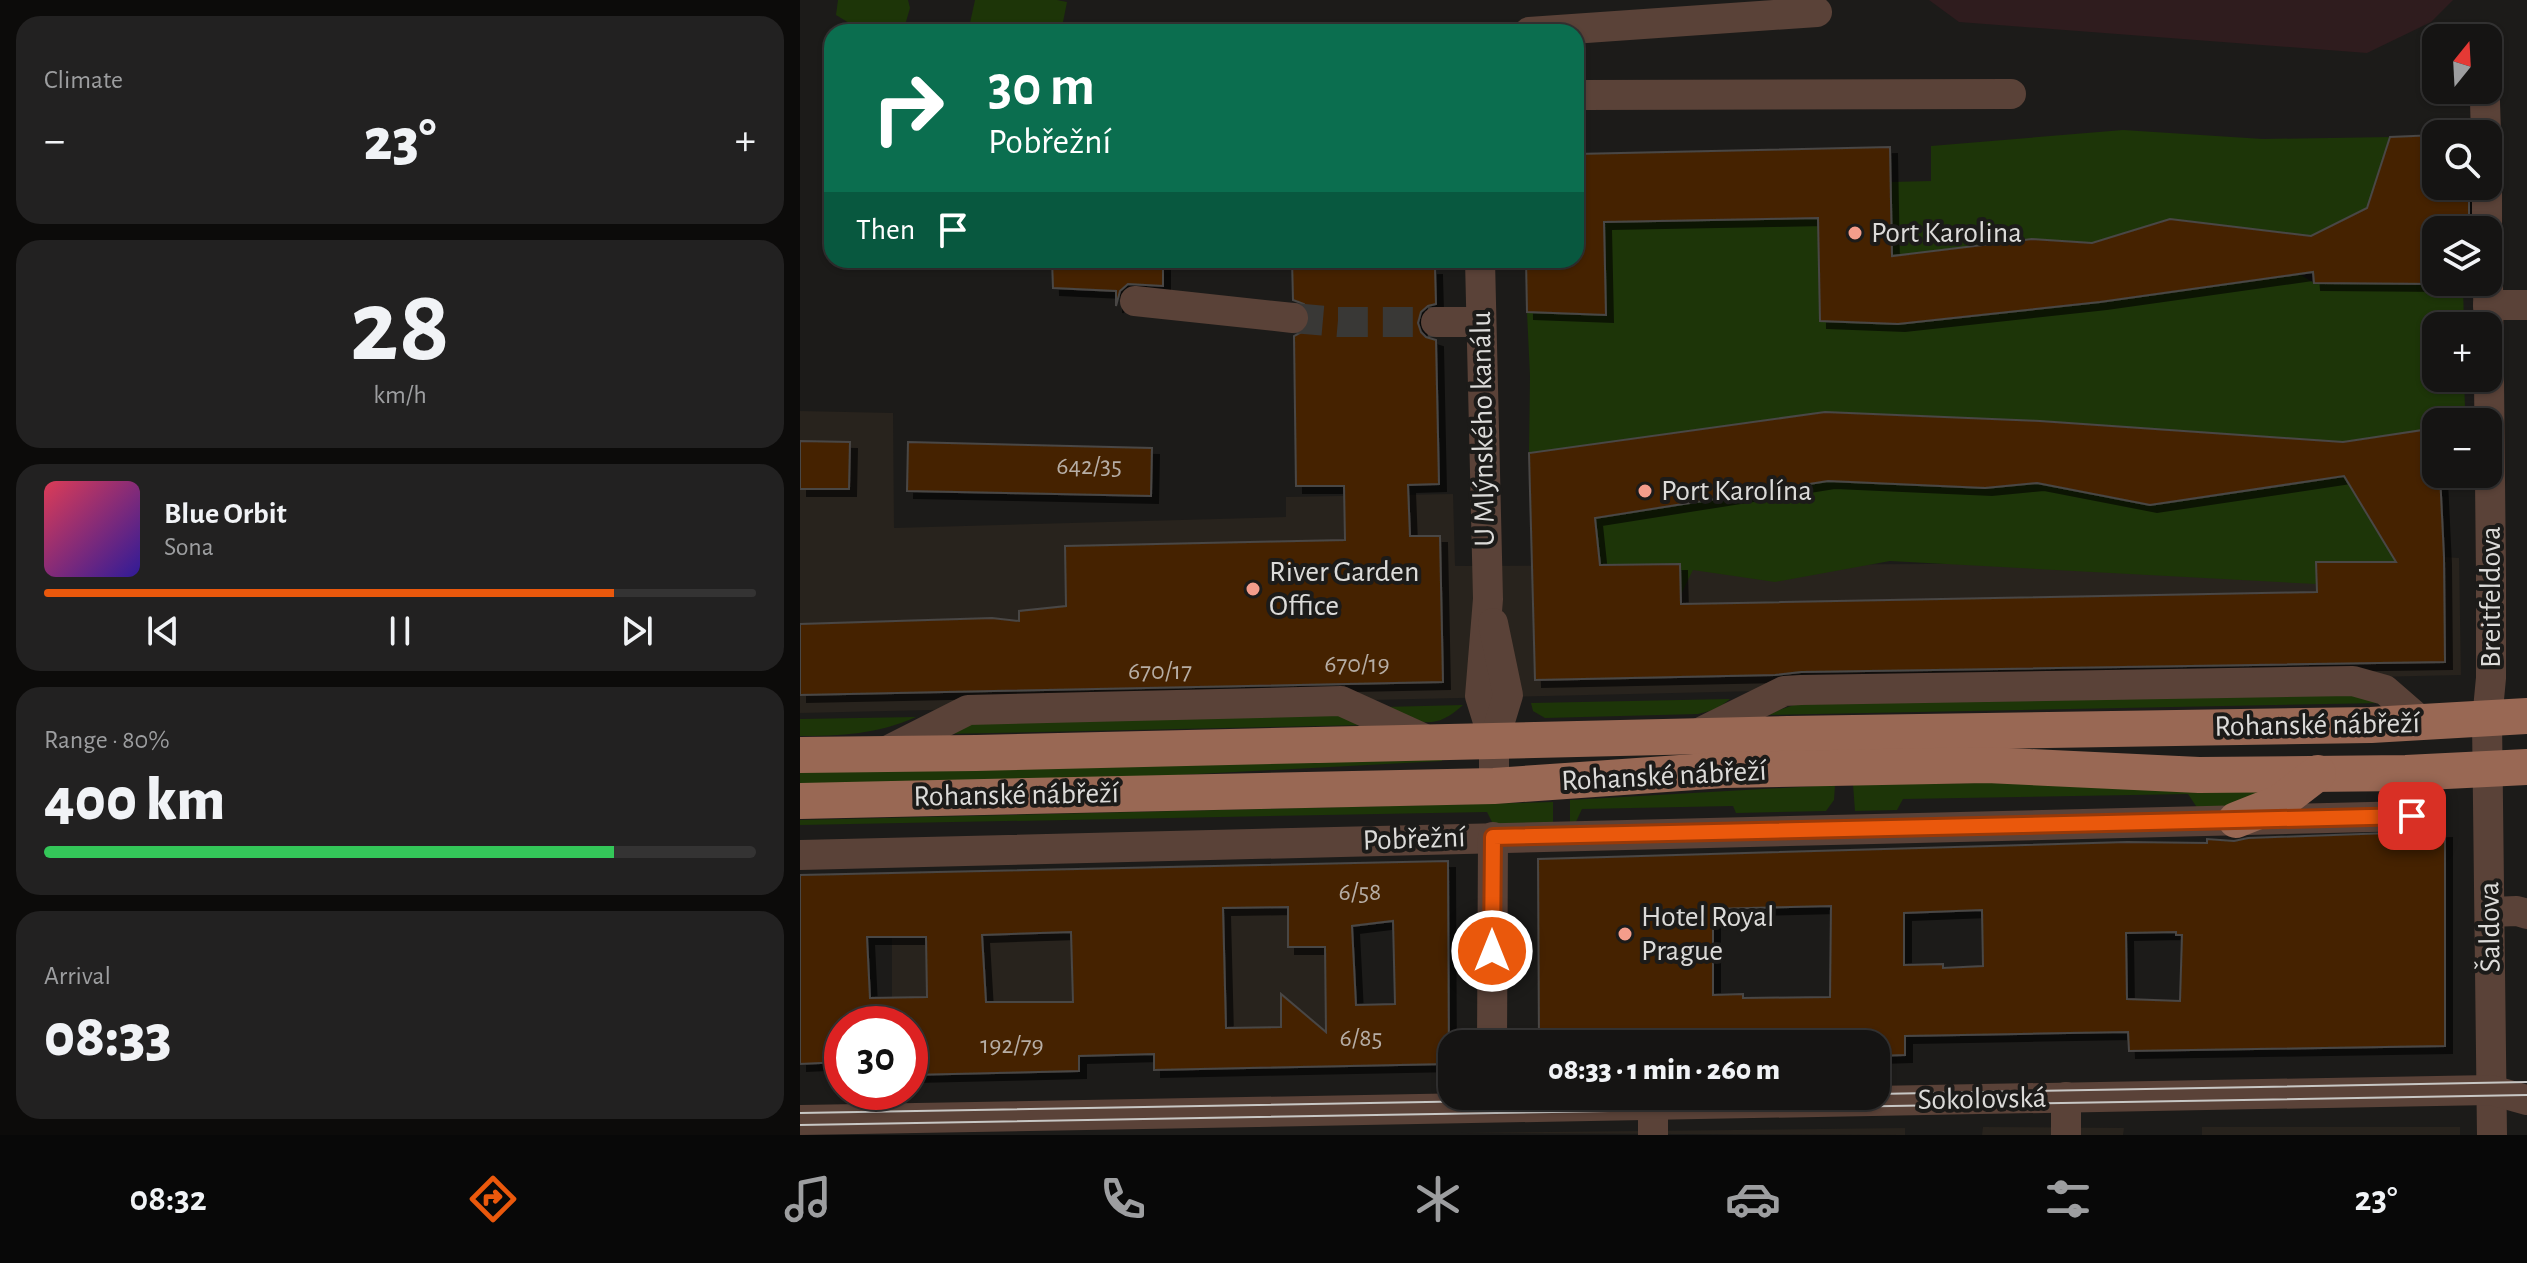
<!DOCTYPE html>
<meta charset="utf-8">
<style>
:root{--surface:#151413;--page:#222121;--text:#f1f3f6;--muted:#9d9ea0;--line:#343333;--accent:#ea580c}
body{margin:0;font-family:"Alegreya Sans",sans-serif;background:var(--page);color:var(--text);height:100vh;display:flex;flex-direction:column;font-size:30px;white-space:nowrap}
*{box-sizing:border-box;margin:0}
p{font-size:26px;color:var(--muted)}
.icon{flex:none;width:44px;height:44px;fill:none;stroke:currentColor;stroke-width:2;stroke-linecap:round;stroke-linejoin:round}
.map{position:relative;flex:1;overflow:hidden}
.side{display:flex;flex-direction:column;gap:16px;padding:16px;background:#0c0b0a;width:800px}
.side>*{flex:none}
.banner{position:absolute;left:24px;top:24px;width:760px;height:244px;border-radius:24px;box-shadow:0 2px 6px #0004,0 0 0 2px var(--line);background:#0b6e4f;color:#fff;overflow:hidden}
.needle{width:52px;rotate:18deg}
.buttons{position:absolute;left:1622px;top:24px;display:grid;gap:16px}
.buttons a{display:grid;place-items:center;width:80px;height:80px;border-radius:16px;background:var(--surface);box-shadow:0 2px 6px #0004,0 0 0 2px var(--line);font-size:40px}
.speed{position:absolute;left:24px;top:1006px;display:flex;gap:16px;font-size:40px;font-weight:700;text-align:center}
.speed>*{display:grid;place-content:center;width:104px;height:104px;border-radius:50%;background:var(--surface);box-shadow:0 2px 6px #0004,0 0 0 2px var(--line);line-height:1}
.speed .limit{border:12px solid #d22;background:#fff;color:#111}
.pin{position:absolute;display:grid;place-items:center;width:68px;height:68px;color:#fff;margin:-34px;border-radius:16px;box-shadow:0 4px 12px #0006}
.me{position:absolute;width:88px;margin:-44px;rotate:0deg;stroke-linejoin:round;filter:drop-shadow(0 0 6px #0008)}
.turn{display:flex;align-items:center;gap:28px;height:168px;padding:0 32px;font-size:36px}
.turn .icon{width:104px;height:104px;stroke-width:2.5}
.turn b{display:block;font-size:56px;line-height:68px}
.then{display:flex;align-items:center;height:76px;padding:0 32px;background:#0003;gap:16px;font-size:30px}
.big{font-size:60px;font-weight:800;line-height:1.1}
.side .card{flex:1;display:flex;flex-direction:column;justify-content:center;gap:12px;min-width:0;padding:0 28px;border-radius:24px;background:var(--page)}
.side .dial{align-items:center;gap:0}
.dial b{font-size:104px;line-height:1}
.song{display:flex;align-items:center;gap:24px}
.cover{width:96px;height:96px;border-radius:12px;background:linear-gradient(135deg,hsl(350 70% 55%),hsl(250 70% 35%))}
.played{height:8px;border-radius:4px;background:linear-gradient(90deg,var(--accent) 80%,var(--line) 80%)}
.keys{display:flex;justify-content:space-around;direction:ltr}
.heat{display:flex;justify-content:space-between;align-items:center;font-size:44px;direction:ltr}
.charge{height:12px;border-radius:6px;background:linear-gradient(90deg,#34c759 80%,var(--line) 0)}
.trip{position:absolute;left:638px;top:1030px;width:452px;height:80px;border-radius:24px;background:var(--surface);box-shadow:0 2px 6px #0004,0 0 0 2px var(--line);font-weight:800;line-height:80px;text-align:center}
.dock{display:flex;height:128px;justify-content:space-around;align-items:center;background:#080808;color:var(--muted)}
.dock .icon{width:56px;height:56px}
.dock .on{color:var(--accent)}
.dock b{font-size:36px;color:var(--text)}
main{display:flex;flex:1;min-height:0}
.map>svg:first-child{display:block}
.built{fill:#28231d}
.industrial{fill:#2f1c1e}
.green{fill:#1d3508}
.building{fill:#442403;stroke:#494645;stroke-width:2;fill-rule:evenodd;filter:url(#shadow)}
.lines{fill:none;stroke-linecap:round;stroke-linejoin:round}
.minor-tunnel{stroke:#393836;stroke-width:30;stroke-dasharray:30 15;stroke-linecap:butt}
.minor{stroke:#5a4238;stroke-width:30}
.major{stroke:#996854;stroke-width:36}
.tram{stroke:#c8c7c5;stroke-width:2}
.route-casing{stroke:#983908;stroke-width:20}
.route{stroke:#ea580c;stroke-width:14}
.poi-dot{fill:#f49d8b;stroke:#1c1b19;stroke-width:3}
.labels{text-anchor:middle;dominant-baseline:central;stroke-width:8;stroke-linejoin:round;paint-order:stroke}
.number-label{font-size:26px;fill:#b6ada4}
.poi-label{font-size:30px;fill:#dcdbd9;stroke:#1c1b19;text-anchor:start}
.street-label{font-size:30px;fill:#dcdbd9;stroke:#1c1b19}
</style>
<main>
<section class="side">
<div class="card"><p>Climate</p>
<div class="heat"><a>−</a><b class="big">23°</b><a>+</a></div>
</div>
<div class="card dial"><b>28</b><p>km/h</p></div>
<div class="card">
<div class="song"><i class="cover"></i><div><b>Blue Orbit</b><p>Sona</p></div></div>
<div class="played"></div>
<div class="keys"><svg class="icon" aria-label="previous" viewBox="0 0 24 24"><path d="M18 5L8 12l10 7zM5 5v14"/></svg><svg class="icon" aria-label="pause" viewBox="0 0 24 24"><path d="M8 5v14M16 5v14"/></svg><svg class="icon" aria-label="next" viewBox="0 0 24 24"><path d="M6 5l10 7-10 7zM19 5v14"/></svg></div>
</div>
<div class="card"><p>Range · 80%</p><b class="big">400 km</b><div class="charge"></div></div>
<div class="card"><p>Arrival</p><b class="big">08:33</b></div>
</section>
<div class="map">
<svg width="1727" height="1135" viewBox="0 0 1727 1135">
<defs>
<filter id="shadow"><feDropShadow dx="7" dy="7" stdDeviation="0" flood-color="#0009"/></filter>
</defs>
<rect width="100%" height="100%" fill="#1c1b19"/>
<!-- built -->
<g class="built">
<polygon points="0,411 93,413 94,528 486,517 486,497 653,494 655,566 1596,562 1644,557 1659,558 1661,675 0,713"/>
<polygon points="522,863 527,1066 354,1070 351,866"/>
<polygon points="270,868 272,972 279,1071 110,1075 110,1024 92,1007 92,873"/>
<polygon points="1183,1127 1324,1128 1323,1135 1182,1135"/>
<rect x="1402" y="1127" width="258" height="8"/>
<polygon points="1105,1128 1105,1135 658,1133"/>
</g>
<!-- industrial -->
<polygon class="industrial" points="1129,0 1653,0 1631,22 1567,53 1159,22"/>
<!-- green -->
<g class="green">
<polygon points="38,0 108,0 110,8 103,32 64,32 36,15"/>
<polygon points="175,0 257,0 267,2 261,32 168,32"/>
<polygon points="1323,130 1463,139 1590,137 1567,208 1511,236 1370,219 1292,243 1232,239 1092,256 1091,182 1131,181 1131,146"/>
<polygon points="1018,218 1021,321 1098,324 1300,302 1499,274 1514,283 1663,285 1664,326 1636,326 1636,378 1664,378 1665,408 1636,408 1636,428 1546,442 1240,421 1025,412 729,453 730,376 727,312 806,315 804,222"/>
<polygon points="1544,477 1596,562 1516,562 1516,584 1090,561 975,582 893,570 881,594 800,565 795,518 1028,481 1185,488 1237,483 1350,505"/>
<polygon points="1537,688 1582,703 965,715 1005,701"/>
<polygon points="930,699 917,709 898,714 745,718 733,711 731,703"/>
<path d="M 663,705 C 633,733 616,722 584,707 Z"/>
<polygon points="531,711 569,725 141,734 171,720"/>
<path d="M 116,717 C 78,734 41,736 0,736 L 0,719 Z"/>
<polygon points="642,756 642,761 379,775 0,786 0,770"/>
<polygon points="1191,783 1474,789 1446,804 1400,812 1388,794 1103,799 1097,810 1055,811 1053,784"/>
<polygon points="1035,785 1034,800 1026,811 936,813 933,806 782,809 775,824 770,824 770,800"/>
<polygon points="753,802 753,825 695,828 687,812 0,825 0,820"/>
</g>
<!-- building -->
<g class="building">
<polygon points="1636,135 1636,186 1669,186 1669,230 1636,230 1636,284 1514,283 1513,272 1300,302 1098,324 1020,321 1018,218 804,222 806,315 727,312 726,260 776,260 776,154 1090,147 1092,256 1232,239 1292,243 1370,219 1511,236 1567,208 1590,137"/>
<polygon points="252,260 363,260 363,286 328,284 320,291 316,306 316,291 253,288"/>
<polygon points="492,260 600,260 601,269 635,268 636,304 628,306 621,312 618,323 621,332 626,337 636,340 639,484 608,485 610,536 640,536 643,682 0,695 0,624 192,618 219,621 219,611 266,606 265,546 545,540 544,486 496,486 494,336 507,329 511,319 509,310 504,304 493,300"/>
<path d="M 1025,412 L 1240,421 L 1543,442 L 1636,428 L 1636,474 L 1640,474 L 1644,557 L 1645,662 L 1001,672 L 975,675 L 735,680 L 729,453 ZM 1544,476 L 1596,562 L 1516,562 L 1517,592 L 881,604 L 880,564 L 800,565 L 795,518 L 1028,481 L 1185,488 L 1237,483 L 1350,505 Z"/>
<polygon points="0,441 50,442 49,489 0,489"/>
<polygon points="108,442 352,448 351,496 107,491"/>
<path d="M 1645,831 L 1645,1046 L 1329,1051 L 1328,1032 L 1105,1036 L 1105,1055 L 1076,1056 L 1076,1044 L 739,1044 L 738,859 L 1327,842 L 1407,843 L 1407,839 L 1434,841 L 1448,838 ZM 1031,906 L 1030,997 L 943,998 L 943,994 L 913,995 L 913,909 ZM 1182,910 L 1183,966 L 1143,968 L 1143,964 L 1104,965 L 1104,913 ZM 1376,932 L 1376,935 L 1382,935 L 1380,1001 L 1327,999 L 1326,933 Z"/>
<path d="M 648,861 L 649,1064 L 354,1070 L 354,1054 L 279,1056 L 279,1071 L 110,1075 L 110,1024 L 42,1024 L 42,1062 L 0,1064 L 0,875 ZM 488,907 L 488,947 L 525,947 L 526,1032 L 481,994 L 481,1027 L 426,1028 L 423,908 ZM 593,921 L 595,1004 L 556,1005 L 552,926 ZM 271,932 L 273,1002 L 186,1002 L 182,935 ZM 67,937 L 126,937 L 127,997 L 70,998 Z"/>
</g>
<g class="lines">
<!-- minor-tunnel -->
<polyline class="minor-tunnel" points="493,318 538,322 636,322"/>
<!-- minor -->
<g class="minor">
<polyline points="729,32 1017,12"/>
<polyline points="776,93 782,95 1211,94"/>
<polyline points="1685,102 1686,134"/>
<polyline points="1687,186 1687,230"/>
<polyline points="680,260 688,599 680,696 694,741 694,786"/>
<polyline points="1688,282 1691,577 1691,678 1687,720 1692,1135"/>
<polyline points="335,301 493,318"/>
<polyline points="1688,305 1727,305"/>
<polyline points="636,322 681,322"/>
<polyline points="693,623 708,695 694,741"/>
<polyline points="893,736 984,691 1001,690 1553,681 1585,690 1623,723"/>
<polyline points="81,754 168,710 541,701 629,741"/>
<polyline points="0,855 1612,816"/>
<polyline points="1690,912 1717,911 1727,914"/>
<polyline points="692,1044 693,837"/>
<polyline points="0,1120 1691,1090 1727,1100"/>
<polyline points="853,1135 853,1105"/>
<polyline points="1266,1135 1266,1097"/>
</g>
<!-- major -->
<g class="major">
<polyline points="0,755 176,753 988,734 1571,725 1727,716"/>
<polyline points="0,801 694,786 923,770 1187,765 1399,775 1606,773 1727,767"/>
<polyline points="1436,820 1479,803 1518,773"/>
</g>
<!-- tram -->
<g class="tram">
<polyline points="1076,1094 1727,1082"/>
<polyline points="819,1098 963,1096"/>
<polyline points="0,1113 735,1100"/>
<polyline points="0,1125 1727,1095"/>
</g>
</g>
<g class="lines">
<!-- route casing -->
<g class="route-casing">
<polyline id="route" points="692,951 693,837 1612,816"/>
</g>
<!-- route -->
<use href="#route" class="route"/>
</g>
<!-- markers -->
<g class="poi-dot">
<circle cx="1055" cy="233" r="8"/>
<circle cx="845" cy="491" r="8"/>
<circle cx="453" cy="589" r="8"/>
<circle cx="825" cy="934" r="8"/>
</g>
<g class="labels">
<!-- number labels -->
<g class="number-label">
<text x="289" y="466">642/35</text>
<text x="557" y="664">670/19</text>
<text x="360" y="671">670/17</text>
<text x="560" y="892">6/58</text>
<text x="561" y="1038">6/85</text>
<text x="212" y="1045">192/79</text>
</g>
<!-- poi labels -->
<g class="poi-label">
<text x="1071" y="233">Port Karolina</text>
<text x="861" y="491">Port Karolína</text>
<text x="469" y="572">River Garden<tspan x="469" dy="34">Office</tspan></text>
<text x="841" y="917">Hotel Royal<tspan x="841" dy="34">Prague</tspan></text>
</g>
<!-- street labels -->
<g class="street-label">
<text transform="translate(683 429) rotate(-91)">U Mlýnského kanálu</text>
<text transform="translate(1691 597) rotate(-90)">Breitfeldova</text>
<text transform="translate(1517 725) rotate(-1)">Rohanské nábřeží</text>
<text transform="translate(864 776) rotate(-3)">Rohanské nábřeží</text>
<text transform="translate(216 795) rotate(-1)">Rohanské nábřeží</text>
<text transform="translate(614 839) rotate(-2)">Pobřežní</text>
<text transform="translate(1690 927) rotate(-91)">Šaldova</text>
<text transform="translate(1182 1099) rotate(-1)">Sokolovská</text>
</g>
</g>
</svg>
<div class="buttons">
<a><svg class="needle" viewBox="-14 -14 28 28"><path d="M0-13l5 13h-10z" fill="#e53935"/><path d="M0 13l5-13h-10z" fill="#9d9ea0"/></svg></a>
<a><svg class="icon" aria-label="search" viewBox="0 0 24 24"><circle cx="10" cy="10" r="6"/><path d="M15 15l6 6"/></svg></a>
<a><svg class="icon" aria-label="layers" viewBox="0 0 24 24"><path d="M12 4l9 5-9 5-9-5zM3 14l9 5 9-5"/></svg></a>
<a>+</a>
<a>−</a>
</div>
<div class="speed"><div class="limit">30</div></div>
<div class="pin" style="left:1612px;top:816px;background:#d93025"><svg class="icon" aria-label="arrive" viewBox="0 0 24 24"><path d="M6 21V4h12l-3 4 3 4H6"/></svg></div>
<svg class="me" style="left:692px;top:951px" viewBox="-20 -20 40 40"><circle r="17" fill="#ea580c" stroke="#fff" stroke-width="3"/><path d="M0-11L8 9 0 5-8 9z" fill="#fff"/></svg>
<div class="trip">08:33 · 1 min · 260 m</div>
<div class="banner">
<div class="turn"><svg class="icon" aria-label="right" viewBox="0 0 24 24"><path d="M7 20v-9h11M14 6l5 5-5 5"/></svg><div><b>30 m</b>Pobřežní</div></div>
<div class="then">Then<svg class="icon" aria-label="arrive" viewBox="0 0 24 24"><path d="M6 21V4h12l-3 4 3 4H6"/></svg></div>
</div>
</div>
</main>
<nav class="dock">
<b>08:32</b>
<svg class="icon on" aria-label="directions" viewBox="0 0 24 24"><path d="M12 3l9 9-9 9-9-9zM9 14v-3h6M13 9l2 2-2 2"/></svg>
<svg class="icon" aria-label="music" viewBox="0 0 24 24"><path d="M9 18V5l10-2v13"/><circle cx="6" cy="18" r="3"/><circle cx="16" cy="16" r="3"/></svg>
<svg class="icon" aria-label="phone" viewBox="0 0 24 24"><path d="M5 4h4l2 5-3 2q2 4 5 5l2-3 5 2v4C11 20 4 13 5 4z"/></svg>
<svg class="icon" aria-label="climate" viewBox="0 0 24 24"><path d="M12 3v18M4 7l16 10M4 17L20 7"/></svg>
<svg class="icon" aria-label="car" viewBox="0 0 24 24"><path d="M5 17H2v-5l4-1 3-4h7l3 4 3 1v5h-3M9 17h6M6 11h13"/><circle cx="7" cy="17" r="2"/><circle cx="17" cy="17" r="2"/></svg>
<svg class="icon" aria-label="filters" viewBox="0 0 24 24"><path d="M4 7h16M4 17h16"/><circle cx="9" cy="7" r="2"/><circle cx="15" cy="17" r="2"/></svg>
<b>23°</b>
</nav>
